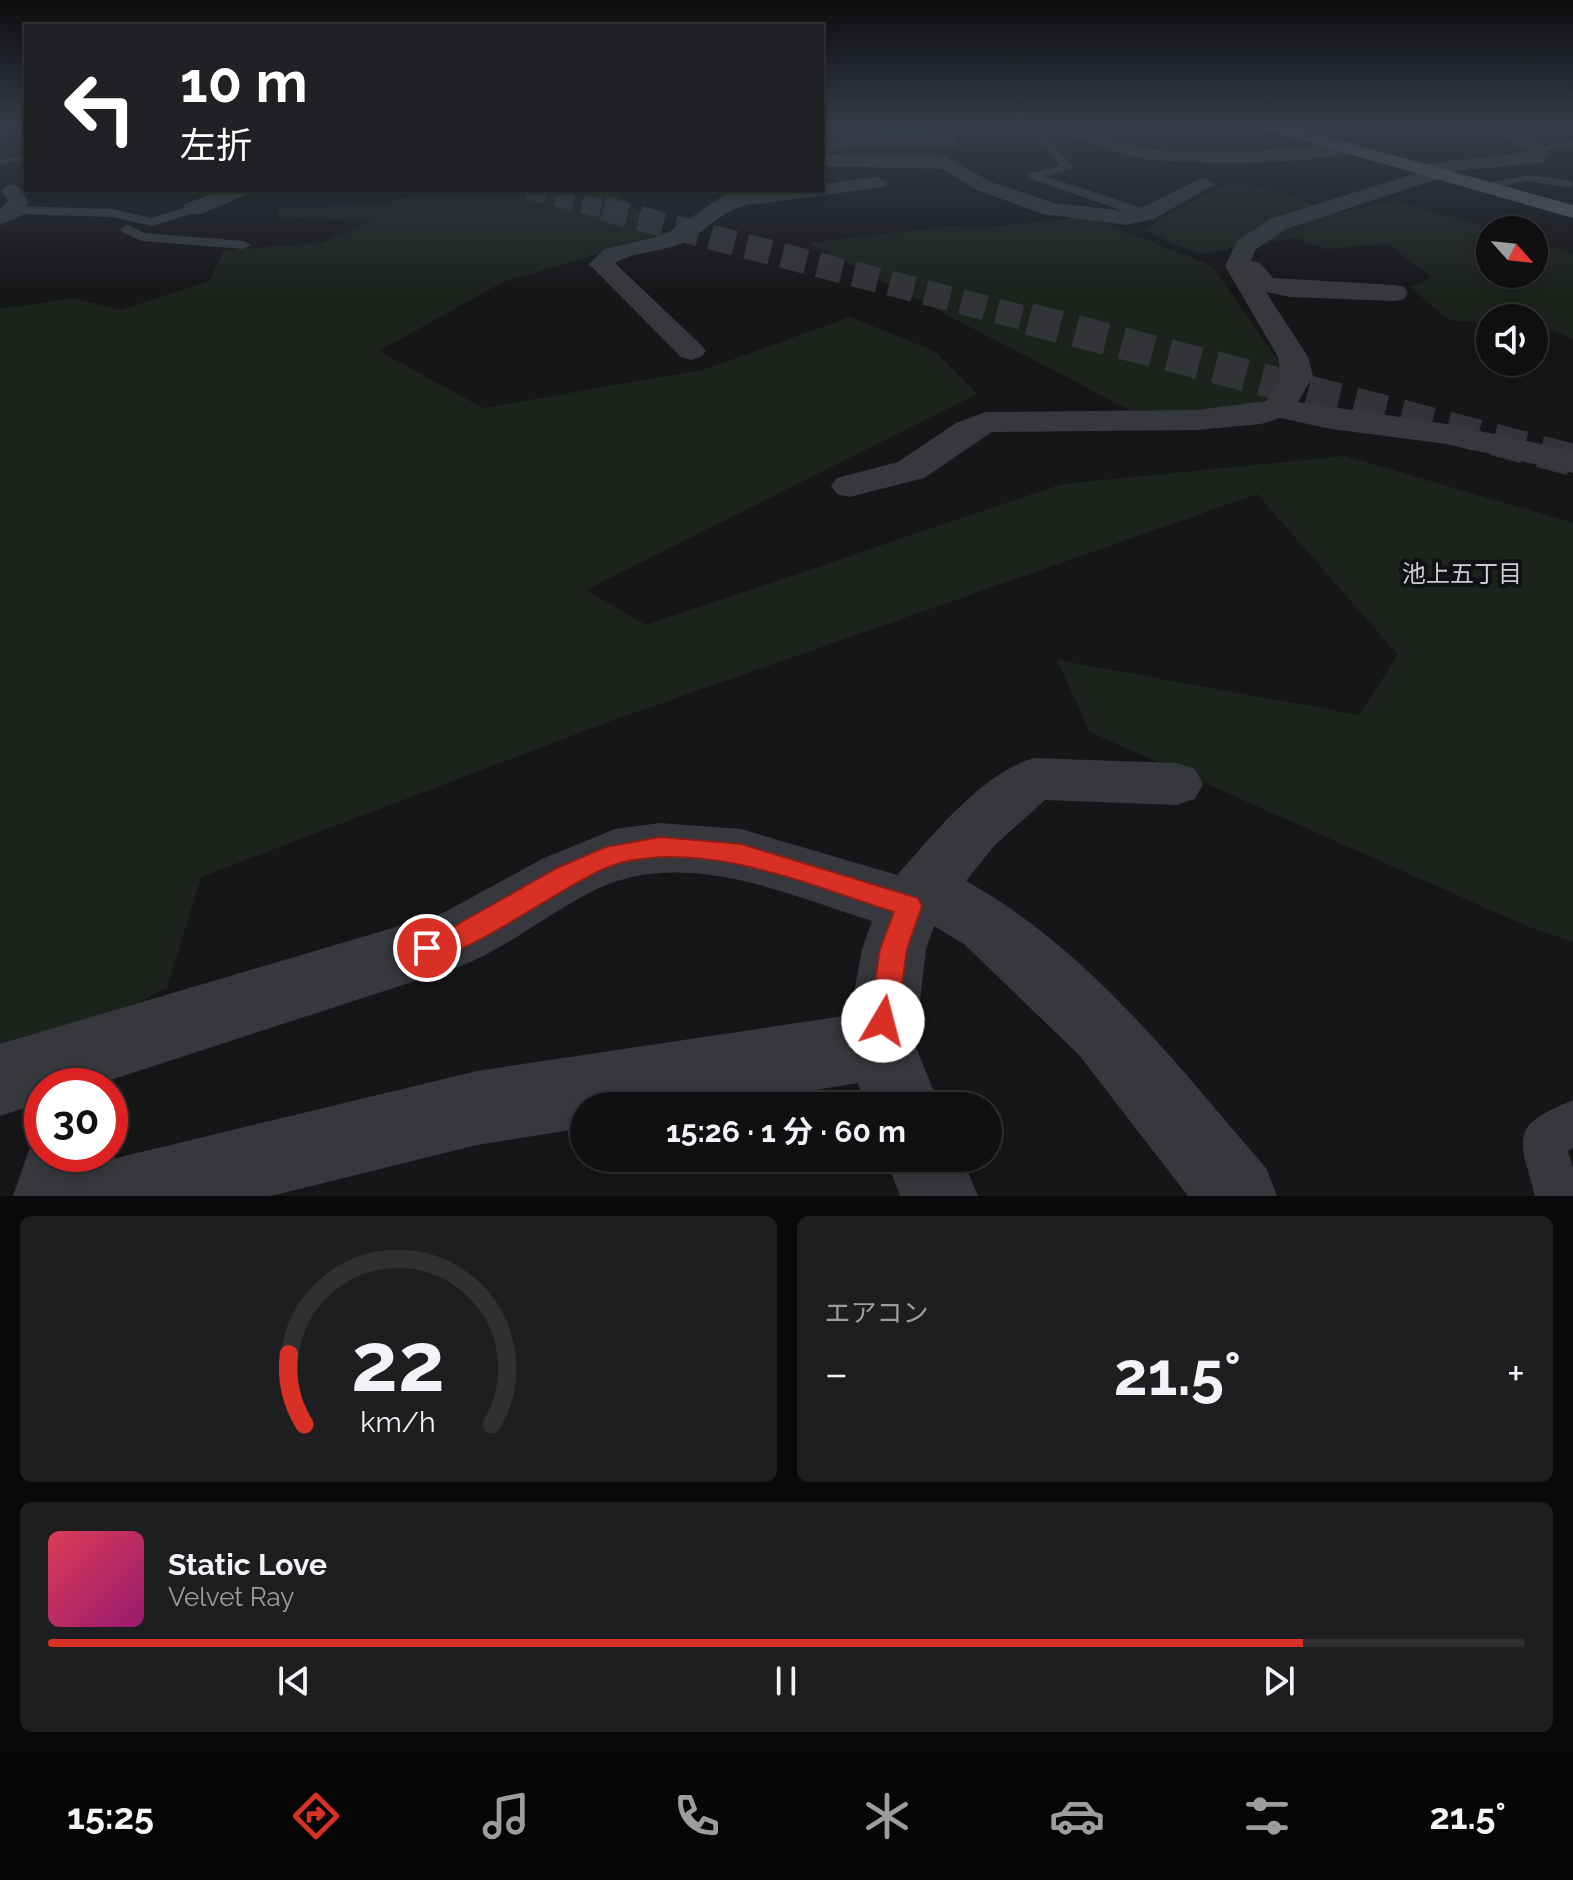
<!DOCTYPE html>
<html lang="ja">
<meta charset="utf-8">
<style>
:root{--surface:#101012;--page:#1e1e20;--text:#f1f3f6;--muted:#9c9d9f;--line:#303032;--accent:#d93025}
body{margin:0;font-family:Raleway,"Noto Sans JP",sans-serif;background:var(--page);color:var(--text);height:100vh;display:flex;flex-direction:column;font-size:30px;white-space:nowrap}
*{box-sizing:border-box;margin:0}
p{font-size:26px;color:var(--muted)}
.icon{flex:none;width:44px;height:44px;fill:none;stroke:currentColor;stroke-width:2;stroke-linecap:round;stroke-linejoin:round}
.map{position:relative;height:1196px;overflow:hidden}
.side{display:flex;flex-direction:column;gap:20px;padding:20px;background:#09090a;flex:1}
.side>*{flex:none}
.hud{position:absolute;left:24px;top:24px;width:800px;height:168px;border-radius:0px;box-shadow:0 4px 12px #0003,0 0 0 2px var(--line);background:#202124;color:#fff;overflow:hidden}
.needle{width:52px;rotate:117deg}
.controls{position:absolute;left:1476px;top:216px;display:grid;gap:16px}
.controls a{display:grid;place-items:center;width:72px;height:72px;border-radius:50%;background:var(--surface);box-shadow:0 4px 12px #0003,0 0 0 2px var(--line);font-size:40px}
.speed{position:absolute;left:24px;top:1068px;display:flex;gap:16px;font-size:40px;font-weight:700;text-align:center}
.speed>*{display:grid;place-content:center;width:104px;height:104px;border-radius:50%;background:var(--surface);box-shadow:0 4px 12px #0003,0 0 0 2px var(--line);line-height:1}
.speed .limit{border:12px solid #d22;background:#fff;color:#111}
.pin{position:absolute;display:grid;place-items:center;width:68px;height:68px;color:#fff;margin:-34px;border:4px solid #fff;border-radius:50%;box-shadow:0 2px 8px #0007}
.me{position:absolute;width:88px;margin:-44px;rotate:8deg;stroke-linejoin:round;filter:drop-shadow(0 0 6px #0008)}
.turn{display:flex;align-items:center;gap:28px;height:168px;padding:0 24px;font-size:36px}
.turn .icon{width:104px;height:104px;stroke-width:2.5}
.turn b{display:block;font-size:56px;line-height:68px}
.big{font-size:60px;font-weight:700;line-height:1.1}
.side .card{flex:1;display:flex;flex-direction:column;justify-content:center;gap:12px;min-width:0;padding:0 28px;border-radius:12px;background:var(--page)}
.side .dial{align-items:center;gap:0}
.dial svg{height:208px;overflow:visible;fill:none;stroke:var(--line);stroke-width:7;stroke-linecap:round;text-anchor:middle}
.dial text{fill:var(--text);stroke:none}
.song{display:flex;align-items:center;gap:24px}
.cover{width:96px;height:96px;border-radius:12px;background:linear-gradient(135deg,hsl(350 70% 55%),hsl(320 70% 35%))}
.played{height:8px;border-radius:4px;background:linear-gradient(90deg,var(--accent) 85%,var(--line) 85%)}
.keys{display:flex;justify-content:space-around;direction:ltr}
.heat{display:flex;justify-content:space-between;align-items:center;font-size:44px;direction:ltr}
.side .tiles{flex:1;display:grid;gap:20px;grid-template-columns:1fr 1fr}
.card:last-child{grid-column:span 2}
.trip{position:absolute;left:570px;top:1092px;width:432px;height:80px;border-radius:40px;background:var(--surface);box-shadow:0 4px 12px #0003,0 0 0 2px var(--line);font-weight:700;line-height:80px;text-align:center}
.menu{display:flex;height:128px;justify-content:space-around;align-items:center;background:#060607;color:var(--muted)}
.menu .icon{width:56px;height:56px}
.menu .current{color:var(--accent)}
.menu b{font-size:36px;color:var(--text)}
.map>svg:first-child{display:block}
.green{fill:#1c231d}
.lines{fill:none;stroke-linecap:round;stroke-linejoin:round}
.stream{fill:#2c353c;fill-rule:evenodd}
.primary-tunnel-far2{stroke:#333438;stroke-width:19;stroke-dasharray:19 9;stroke-linecap:butt}
.primary-tunnel-far1{stroke:#333438;stroke-width:25;stroke-dasharray:25 12;stroke-linecap:butt}
.primary-tunnel{stroke:#333438;stroke-width:32;stroke-dasharray:32 16;stroke-linecap:butt}
.service{fill:#37383d;fill-rule:evenodd}
.minor{fill:#37383d;fill-rule:evenodd}
.primary{fill:#53555c;fill-rule:evenodd}
.wall{fill:#323236}
.shaded-wall{fill:#212124}
.building{fill:#3f3f44;stroke:#4f5156;stroke-width:2}
.route{fill:#d93025;stroke:#8d1f18;stroke-width:2}
.labels{text-anchor:middle;dominant-baseline:central;stroke-width:8;stroke-linejoin:round;paint-order:stroke}
.neighbourhood-label{font-size:24px;fill:#c9ccd4;stroke:#111113}
</style>
<div class="map">
<svg width="1573" height="1196" viewBox="0 0 1573 1196">
<rect width="100%" height="100%" fill="#161618"/>
<!-- green -->
<g class="green">
<polygon points="1231,181 1288,195 1336,213 1398,201 1495,230 1490,230 1490,274 1534,274 1534,242 1573,254 1573,340 1562,333 1534,326 1534,318 1490,318 1490,323 1449,320 1410,287 1432,278 1388,244 1325,249 1295,238 1199,254 1145,231 1158,220"/>
<polygon points="422,190 614,190 665,234 503,282 379,351 483,408 706,369 850,317 934,351 977,394 586,590 646,625 1062,484 1345,456 1573,523 1573,942 1524,925 1090,732 1057,660 1359,715 1398,655 1257,494 608,722 201,877 167,988 0,1069 0,309 73,298 121,310 209,281 224,250 321,243 370,222 280,217 277,209 386,204"/>
<polygon points="1077,217 1101,222 1212,266 1285,371 1269,398 1247,410 1143,417 809,243 950,226 984,228"/>
</g>
<g class="lines">
<!-- stream -->
<polygon class="stream" points="26,156 26,160 0,164 0,160"/>
<!-- primary-tunnel-far2 -->
<polyline class="primary-tunnel-far2" points="528,190 611,211"/>
<!-- primary-tunnel-far1 -->
<polyline class="primary-tunnel-far1" points="603,209 1036,321"/>
<!-- primary-tunnel -->
<polyline class="primary-tunnel" points="1029,319 1573,460"/>
<!-- service -->
<g class="service">
<polygon points="1039,127 1073,168 1045,176 1151,211 1151,217 1141,217 1028,178 1028,174 1060,166 1034,130"/>
<polygon points="842,128 850,128 856,134 853,145 822,154 822,146 844,141"/>
<polygon points="1573,140 1573,146 1536,152 1531,149"/>
<polygon points="1530,175 1572,181 1573,185 1568,188 1530,181 1482,189 1476,185"/>
<polygon points="193,205 199,209 197,212 152,226 113,217 15,214 9,210 15,206 113,209 151,218"/>
<polygon points="127,225 145,233 244,241 251,245 244,249 142,241 122,232 120,229"/>
<path d="M 1573,1100 L 1573,1148 L 1568,1151 L 1573,1168 L 1573,1196 L 1535,1196 C 1519,1136 1508,1127 1573,1100 Z"/>
</g>
<!-- minor -->
<g class="minor">
<path d="M 822,126 L 1058,126 L 1147,149 L 1197,153 L 1248,152 L 1349,143 L 1358,148 C 1340,166 1177,164 1146,159 C 1116,154 1088,138 1058,136 C 980,131 902,142 825,131 Z"/>
<path d="M 1478,126 C 1502,124 1533,133 1549,152 L 1545,161 L 1538,163 L 1445,172 L 1443,177 L 1286,229 L 1255,250 L 1251,261 L 1260,263 L 1273,278 L 1395,285 L 1404,287 L 1408,293 L 1404,299 L 1395,301 L 1290,297 L 1266,292 L 1308,357 L 1313,376 L 1298,402 L 1447,424 L 1573,451 L 1573,473 L 1447,444 L 1331,429 L 1280,418 L 1261,424 L 1197,430 L 992,432 L 924,478 L 850,497 L 837,494 L 831,486 L 837,478 L 898,462 L 956,423 L 986,412 L 1197,410 L 1266,401 L 1281,376 L 1278,357 L 1225,266 L 1237,241 L 1270,219 L 1416,173 L 1412,169 L 1415,165 L 1529,152 Z"/>
<polygon points="822,154 946,157 991,182 1054,203 1126,211 1139,209 1198,180 1205,178 1215,184 1154,219 1126,225 1043,214 977,190 942,169 822,166"/>
<path d="M 877,177 L 887,183 L 884,187 L 758,204 C 730,203 711,227 687,241 C 664,253 636,250 615,263 L 701,345 L 706,351 L 701,357 L 691,360 L 681,357 L 589,264 L 604,249 L 653,238 L 671,231 L 732,190 L 822,190 L 822,184 Z"/>
<polygon points="11,184 18,186 28,201 23,215 0,225 0,209 8,201 1,190"/>
<polygon points="223,190 252,190 249,194 201,214 185,214 182,209 185,204"/>
<path d="M 1033,758 L 1176,763 L 1195,769 L 1203,784 L 1195,799 L 1176,805 L 1045,800 L 994,846 L 966,881 C 1089,949 1176,1064 1266,1168 L 1277,1196 L 1188,1196 L 1079,1055 L 964,944 L 934,926 L 926,949 L 915,1045 L 940,1106 L 866,1106 L 858,1083 L 718,1106 L 584,1106 L 584,1128 L 477,1145 L 271,1196 L 13,1196 L 37,1127 L 42,1125 L 42,1154 L 102,1154 L 100,1162 L 477,1071 L 850,1015 L 862,949 L 872,921 C 781,892 677,844 585,895 C 542,918 504,950 458,967 L 92,1086 L 42,1086 L 42,1102 L 0,1116 L 0,1044 L 443,913 L 544,858 L 615,829 L 660,823 L 741,829 L 897,875 C 934,834 980,775 1033,758 Z"/>
<polygon points="886,1158 962,1158 978,1196 900,1196"/>
</g>
<!-- primary -->
<polygon class="primary" points="1263,126 1288,126 1573,205 1573,218 1265,130"/>
</g>
<!-- wall -->
<polygon class="wall" points="857,132 958,132 956,146 856,146"/>
<!-- shaded-wall -->
<polygon class="shaded-wall" points="841,126 841,139 822,145 822,132"/>
<!-- building -->
<g class="building">
<polygon points="822,126 841,126 822,132"/>
<polygon points="858,126 954,126 958,132 857,132"/>
</g>
<!-- sky -->
<linearGradient id="sky" x2="0" y2="1"><stop stop-color="#0c0c0d"/><stop offset="0.43" stop-color="#363c48"/><stop offset="1" stop-color="#363c48" stop-opacity="0"/></linearGradient>
<rect width="1573" height="293" fill="url(#sky)"/>
<!-- route -->
<path class="route" d="M 660,837 L 741,844 L 918,898 L 922,906 L 907,949 L 897,1021 L 893,1031 L 883,1035 L 873,1031 L 869,1021 L 880,949 L 894,912 C 808,885 711,841 620,863 C 572,875 456,971 418,956 L 414,948 L 418,939 L 451,928 L 557,868 L 606,847 Z"/>
<g class="labels">
<!-- neighbourhood labels -->
<g class="neighbourhood-label">
<text x="1462" y="573">池上五丁目</text>
</g>
</g>
</svg>
<div class="controls">
<a><svg class="needle" viewBox="-14 -14 28 28"><path d="M0-13l5 13h-10z" fill="#e53935"/><path d="M0 13l5-13h-10z" fill="#9c9d9f"/></svg></a>
<a><svg class="icon" aria-label="sound" viewBox="0 0 24 24"><path d="M4 9h4l5-4v14l-5-4H4zM17 9q2 3 0 6"/></svg></a>
</div>
<div class="speed"><div class="limit">30</div></div>
<div class="pin" style="left:427px;top:948px;background:#d93025"><svg class="icon" aria-label="arrive" viewBox="0 0 24 24"><path d="M6 21V4h12l-3 4 3 4H6"/></svg></div>
<svg class="me" style="left:883px;top:1021px" viewBox="-20 -20 40 40"><circle r="19" fill="#fff"/><path d="M0-13L10 11 0 6-10 11z" fill="#d93025"/></svg>
<div class="trip">15:26 · 1 分 · 60 m</div>
<div class="hud">
<div class="turn"><svg class="icon" aria-label="left" viewBox="0 0 24 24"><path d="M17 20v-9H6M10 6l-5 5 5 5"/></svg><div><b>10 m</b>左折</div></div>
</div>
</div>
<section class="side">
<div class="tiles">
<div class="card dial"><svg viewBox="0 0 100 80">
<path d="M14 69A42 42 0 1 1 86 69"/>
<path d="M14 69A42 42 0 0 1 8 42" stroke="#d93025"/>
<text x="50" y="56" font-size="32" font-weight="700">22</text>
<text x="50" y="72" font-size="11">km/h</text>
</svg></div>
<div class="card"><p>エアコン</p>
<div class="heat"><a>−</a><b class="big">21.5°</b><a>+</a></div>
</div>
<div class="card">
<div class="song"><i class="cover"></i><div><b>Static Love</b><p>Velvet Ray</p></div></div>
<div class="played"></div>
<div class="keys"><svg class="icon" aria-label="previous" viewBox="0 0 24 24"><path d="M18 5L8 12l10 7zM5 5v14"/></svg><svg class="icon" aria-label="pause" viewBox="0 0 24 24"><path d="M8 5v14M16 5v14"/></svg><svg class="icon" aria-label="next" viewBox="0 0 24 24"><path d="M6 5l10 7-10 7zM19 5v14"/></svg></div>
</div>
</div>
</section>
<nav class="menu">
<b>15:25</b>
<svg class="icon current" aria-label="directions" viewBox="0 0 24 24"><path d="M12 3l9 9-9 9-9-9zM9 14v-3h6M13 9l2 2-2 2"/></svg>
<svg class="icon" aria-label="music" viewBox="0 0 24 24"><path d="M9 18V5l10-2v13"/><circle cx="6" cy="18" r="3"/><circle cx="16" cy="16" r="3"/></svg>
<svg class="icon" aria-label="phone" viewBox="0 0 24 24"><path d="M5 4h4l2 5-3 2q2 4 5 5l2-3 5 2v4C11 20 4 13 5 4z"/></svg>
<svg class="icon" aria-label="climate" viewBox="0 0 24 24"><path d="M12 3v18M4 7l16 10M4 17L20 7"/></svg>
<svg class="icon" aria-label="car" viewBox="0 0 24 24"><path d="M5 17H2v-5l4-1 3-4h7l3 4 3 1v5h-3M9 17h6M6 11h13"/><circle cx="7" cy="17" r="2"/><circle cx="17" cy="17" r="2"/></svg>
<svg class="icon" aria-label="filters" viewBox="0 0 24 24"><path d="M4 7h16M4 17h16"/><circle cx="9" cy="7" r="2"/><circle cx="15" cy="17" r="2"/></svg>
<b>21.5°</b>
</nav>
